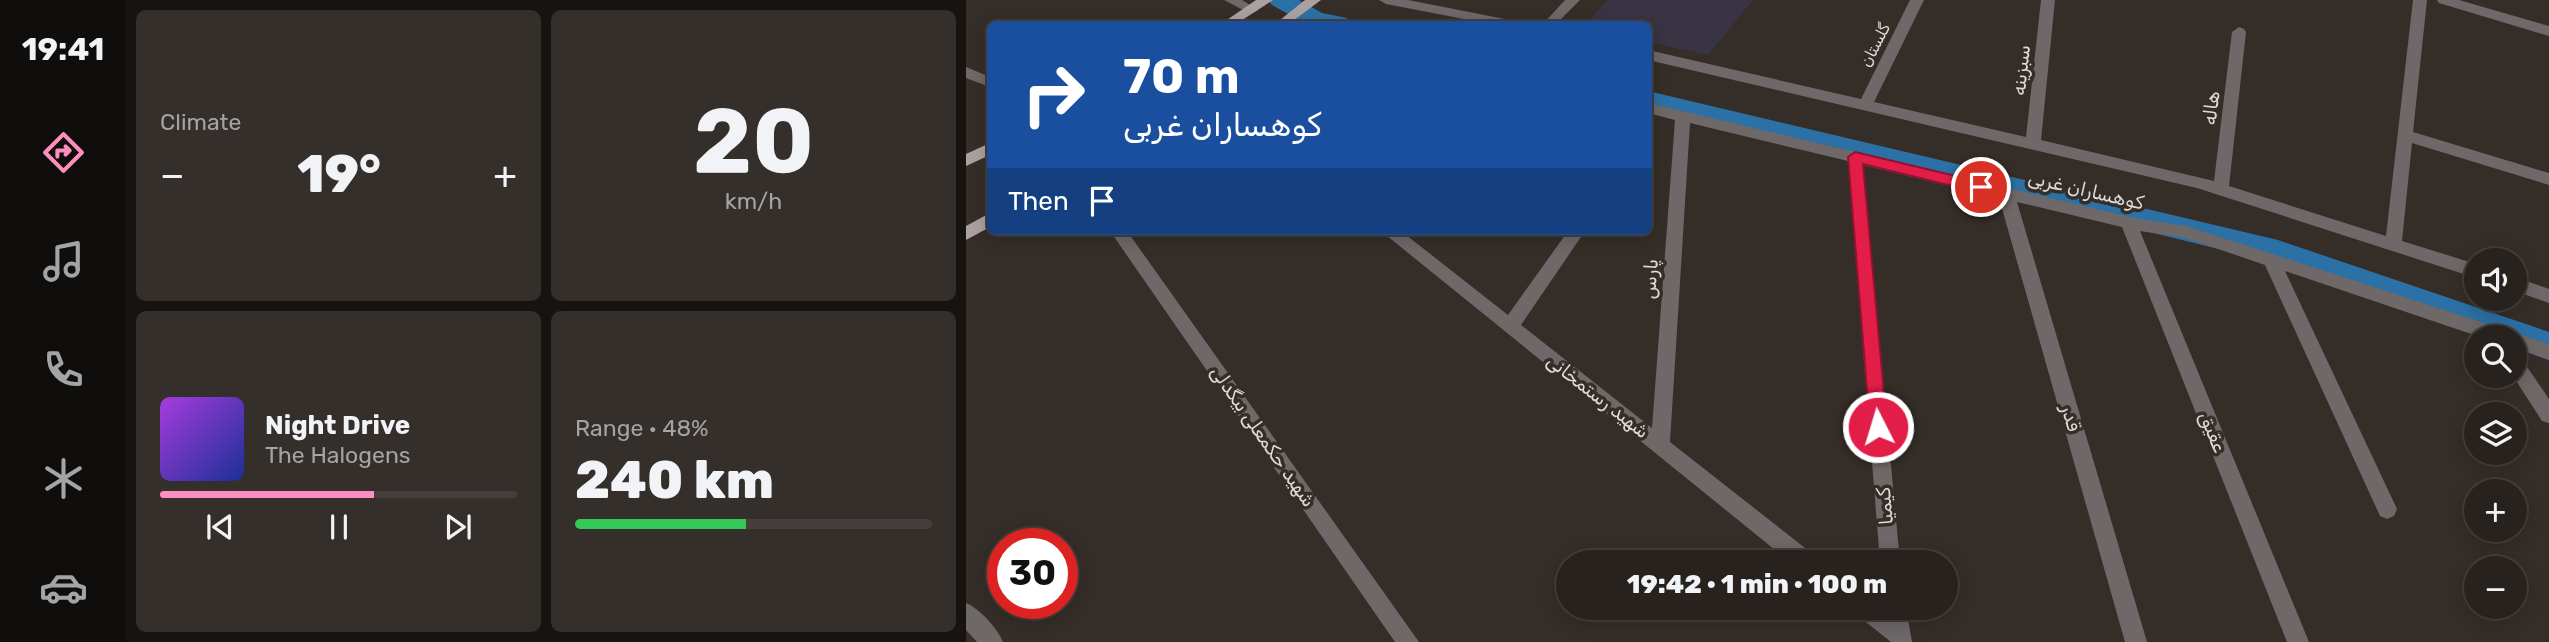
<!DOCTYPE html>
<meta charset="utf-8">
<style>
:root{--surface:#28221e;--page:#342f2b;--text:#f1f3f6;--muted:#a5a4a4;--line:#443f3c;--accent:#fd8ec0}
body{margin:0;font-family:Rubik,"Noto Naskh Arabic",sans-serif;background:var(--page);color:var(--text);height:100vh;display:flex;flex-direction:column;font-size:26px;white-space:nowrap}
*{box-sizing:border-box;margin:0}
p{font-size:23px;color:var(--muted)}
.icon{flex:none;width:38px;height:38px;fill:none;stroke:currentColor;stroke-width:2;stroke-linecap:round;stroke-linejoin:round}
.map{position:relative;flex:1;overflow:hidden}
.panel{display:flex;flex-direction:column;gap:10px;padding:10px;background:#161310;width:840px}
.panel>*{flex:none}
.guide{position:absolute;left:21px;top:21px;width:665px;height:214px;border-radius:10px;box-shadow:0 4px 18px #0003,0 0 0 2px var(--line);background:#1a4fa0;color:#fff;overflow:hidden}
.tools{position:absolute;left:1498px;top:248px;display:grid;gap:14px}
.tools a{display:grid;place-items:center;width:63px;height:63px;border-radius:50%;background:var(--surface);box-shadow:0 4px 18px #0003,0 0 0 2px var(--line);font-size:35px}
.speed{position:absolute;left:21px;top:528px;display:flex;gap:14px;font-size:35px;font-weight:700;text-align:center}
.speed>*{display:grid;place-content:center;width:91px;height:91px;border-radius:50%;background:var(--surface);box-shadow:0 4px 18px #0003,0 0 0 2px var(--line);line-height:1}
.speed .limit{border:10px solid #d22;background:#fff;color:#111}
.pin{position:absolute;display:grid;place-items:center;width:60px;height:60px;color:#fff;margin:-30px;border:4px solid #fff;border-radius:50%;box-shadow:0 2px 7px #0007}
.me{position:absolute;width:77px;margin:-38px;rotate:355deg;stroke-linejoin:round;filter:drop-shadow(0 0 5px #0008)}
.turn{display:flex;align-items:center;gap:24px;height:147px;padding:0 21px;font-size:32px}
.turn .icon{width:91px;height:91px;stroke-width:2.5}
.turn b{display:block;font-size:49px;line-height:60px}
.then{display:flex;align-items:center;height:66px;padding:0 21px;background:#0003;gap:14px;font-size:26px}
.big{font-size:52px;font-weight:800;line-height:1.1}
.panel .widget{flex:1;display:flex;flex-direction:column;justify-content:center;gap:10px;min-width:0;padding:0 24px;border-radius:10px;background:var(--page)}
.panel .dial{align-items:center;gap:0}
.dial b{font-size:91px;line-height:1}
.song{display:flex;align-items:center;gap:21px}
.cover{width:84px;height:84px;border-radius:10px;background:linear-gradient(135deg,hsl(280 70% 55%),hsl(230 70% 35%))}
.played{height:7px;border-radius:4px;background:linear-gradient(90deg,var(--accent) 60%,var(--line) 60%)}
.keys{display:flex;justify-content:space-around;direction:ltr}
.heat{display:flex;justify-content:space-between;align-items:center;font-size:38px;direction:ltr}
.charge{height:10px;border-radius:5px;background:linear-gradient(90deg,#34c759 48%,var(--line) 0)}
.panel .tiles{flex:1;display:grid;gap:10px;grid-template-columns:repeat(2,1fr)}
.trip{position:absolute;left:590px;top:550px;width:402px;height:70px;border-radius:35px;background:var(--surface);box-shadow:0 4px 18px #0003,0 0 0 2px var(--line);font-weight:800;line-height:70px;text-align:center}
main{display:flex;flex:1;min-height:0}
.tabs{display:flex;flex-direction:column;width:126px;justify-content:space-around;align-items:center;background:#100e0c;color:var(--muted)}
.tabs .icon{width:49px;height:49px}
.tabs .on{color:var(--accent)}
.tabs b{font-size:32px;color:var(--text)}
.map>svg:first-child{display:block}
.education{fill:#383444}
.lines{fill:none;stroke-linecap:round;stroke-linejoin:round}
.canal{fill:#2c71a5;fill-rule:evenodd}
.minor{fill:#6e6869;fill-rule:evenodd}
.major{fill:#aba1a1;fill-rule:evenodd}
.route{fill:#e11d48;stroke:#92132f;stroke-width:2}
.labels{text-anchor:middle;dominant-baseline:central;stroke-width:7;stroke-linejoin:round;paint-order:stroke}
.far-street-label{font-size:16px;fill:#ded9d6;stroke:#352d28}
.street-label{font-size:19px;fill:#ded9d6;stroke:#352d28}
</style>
<main>
<nav class="tabs">
<b>19:41</b>
<svg class="icon on" aria-label="directions" viewBox="0 0 24 24"><path d="M12 3l9 9-9 9-9-9zM9 14v-3h6M13 9l2 2-2 2"/></svg>
<svg class="icon" aria-label="music" viewBox="0 0 24 24"><path d="M9 18V5l10-2v13"/><circle cx="6" cy="18" r="3"/><circle cx="16" cy="16" r="3"/></svg>
<svg class="icon" aria-label="phone" viewBox="0 0 24 24"><path d="M5 4h4l2 5-3 2q2 4 5 5l2-3 5 2v4C11 20 4 13 5 4z"/></svg>
<svg class="icon" aria-label="climate" viewBox="0 0 24 24"><path d="M12 3v18M4 7l16 10M4 17L20 7"/></svg>
<svg class="icon" aria-label="car" viewBox="0 0 24 24"><path d="M5 17H2v-5l4-1 3-4h7l3 4 3 1v5h-3M9 17h6M6 11h13"/><circle cx="7" cy="17" r="2"/><circle cx="17" cy="17" r="2"/></svg>
</nav>
<section class="panel">
<div class="tiles">
<div class="widget"><p>Climate</p>
<div class="heat"><a>−</a><b class="big">19°</b><a>+</a></div>
</div>
<div class="widget dial"><b>20</b><p>km/h</p></div>
<div class="widget">
<div class="song"><i class="cover"></i><div><b>Night Drive</b><p>The Halogens</p></div></div>
<div class="played"></div>
<div class="keys"><svg class="icon" aria-label="previous" viewBox="0 0 24 24"><path d="M18 5L8 12l10 7zM5 5v14"/></svg><svg class="icon" aria-label="pause" viewBox="0 0 24 24"><path d="M8 5v14M16 5v14"/></svg><svg class="icon" aria-label="next" viewBox="0 0 24 24"><path d="M6 5l10 7-10 7zM19 5v14"/></svg></div>
</div>
<div class="widget"><p>Range · 48%</p><b class="big">240 km</b><div class="charge"></div></div>
</div>
</section>
<div class="map">
<svg width="1583" height="642" viewBox="0 0 1583 642">
<rect width="100%" height="100%" fill="#352d28"/>
<!-- education -->
<polygon class="education" points="642,0 787,0 742,55 683,42 682,24 620,24"/>
<g class="lines">
<!-- canal -->
<g class="canal">
<polygon points="302,0 333,0 356,13 381,18 384,24 340,24 306,5"/>
<polygon points="682,91 1312,240 1583,332 1583,360 1549,348 1549,338 1521,338 1310,263 682,109"/>
</g>
<!-- minor -->
<g class="minor">
<polygon points="258,0 276,0 292,10 285,14"/>
<polygon points="413,0 442,0 544,20 551,24 524,24 420,4"/>
<polygon points="599,0 614,0 590,24 577,24"/>
<polygon points="944,0 958,0 908,102 1060,137 1075,0 1089,0 1075,140 1248,181 1266,32 1273,27 1278,29 1280,32 1263,186 1420,236 1447,0 1461,0 1447,132 1583,173 1583,185 1446,143 1436,241 1510,264 1510,278 1231,188 682,60 682,50 895,99"/>
<polygon points="1471,0 1493,0 1583,26 1583,36 1473,3"/>
<polygon points="0,67 24,77 24,87 0,78"/>
<polygon points="682,103 1173,219 1220,226 1583,344 1583,360 1549,348 1549,338 1517,338 1319,271 1431,509 1428,516 1421,519 1414,516 1299,265 1220,238 1174,231 1343,642 1321,642 1156,227 1051,202 1181,642 1159,642 1033,198 897,165 934,562 914,562 882,161 724,123 704,442 848,555 851,562 824,562 415,231 435,231 542,315 602,231 619,231 555,325 686,428 709,120 682,113"/>
<polygon points="144,231 161,231 453,642 429,642"/>
<polygon points="1549,277 1583,289 1583,303 1549,291"/>
<polygon points="1549,356 1555,358 1583,399 1583,423 1576,421 1547,376"/>
<path d="M 0,603 C 14,609 31,628 37,642 L 11,642 L 0,630 Z"/>
<polygon points="888,607 919,609 918,607 940,607 946,642 925,642 891,615"/>
</g>
<!-- major -->
<g class="major">
<polygon points="290,0 307,0 270,24 255,24"/>
<polygon points="339,0 355,0 323,24 309,24"/>
<polygon points="24,143 24,155 0,166 0,154"/>
<polygon points="24,213 24,227 0,240 0,226"/>
</g>
</g>
<!-- route -->
<polygon class="route" points="889,152 1015,182 1022,187 1015,193 897,164 921,427 912,435 904,427 882,157"/>
<g class="labels">
<!-- far-street labels -->
<g class="far-street-label">
<text transform="translate(909 45) rotate(-63)">گلستان</text>
</g>
<!-- street labels -->
<g class="street-label">
<text transform="translate(1055 70) rotate(-84)">سبزینه</text>
<text transform="translate(1245 108) rotate(-83)">هاله</text>
<text transform="translate(1120 190) rotate(13)">کوهساران غربی</text>
<text transform="translate(684 279) rotate(-86)">پارس</text>
<text transform="translate(632 396) rotate(38)">شهید رستمخانی</text>
<text transform="translate(1105 418) rotate(74)">قدر</text>
<text transform="translate(1247 432) rotate(68)">عقیق</text>
<text transform="translate(297 436) rotate(55)">شهید حکمعلی بیگدلی</text>
<text transform="translate(919 506) rotate(-95)">کیمیا</text>
</g>
</g>
</svg>
<div class="tools">
<a><svg class="icon" aria-label="sound" viewBox="0 0 24 24"><path d="M4 9h4l5-4v14l-5-4H4zM17 9q2 3 0 6"/></svg></a>
<a><svg class="icon" aria-label="search" viewBox="0 0 24 24"><circle cx="10" cy="10" r="6"/><path d="M15 15l6 6"/></svg></a>
<a><svg class="icon" aria-label="layers" viewBox="0 0 24 24"><path d="M12 4l9 5-9 5-9-5zM3 14l9 5 9-5"/></svg></a>
<a>+</a>
<a>−</a>
</div>
<div class="speed"><div class="limit">30</div></div>
<div class="pin" style="left:1015px;top:187px;background:#d93025"><svg class="icon" aria-label="arrive" viewBox="0 0 24 24"><path d="M6 21V4h12l-3 4 3 4H6"/></svg></div>
<svg class="me" style="left:912px;top:427px" viewBox="-20 -20 40 40"><circle r="17" fill="#e11d48" stroke="#fff" stroke-width="3"/><path d="M0-11L8 9 0 5-8 9z" fill="#fff"/></svg>
<div class="trip">19:42 · 1 min · 100 m</div>
<div class="guide">
<div class="turn"><svg class="icon" aria-label="right" viewBox="0 0 24 24"><path d="M7 20v-9h11M14 6l5 5-5 5"/></svg><div><b>70 m</b>کوهساران غربی</div></div>
<div class="then">Then<svg class="icon" aria-label="arrive" viewBox="0 0 24 24"><path d="M6 21V4h12l-3 4 3 4H6"/></svg></div>
</div>
</div>
</main>
